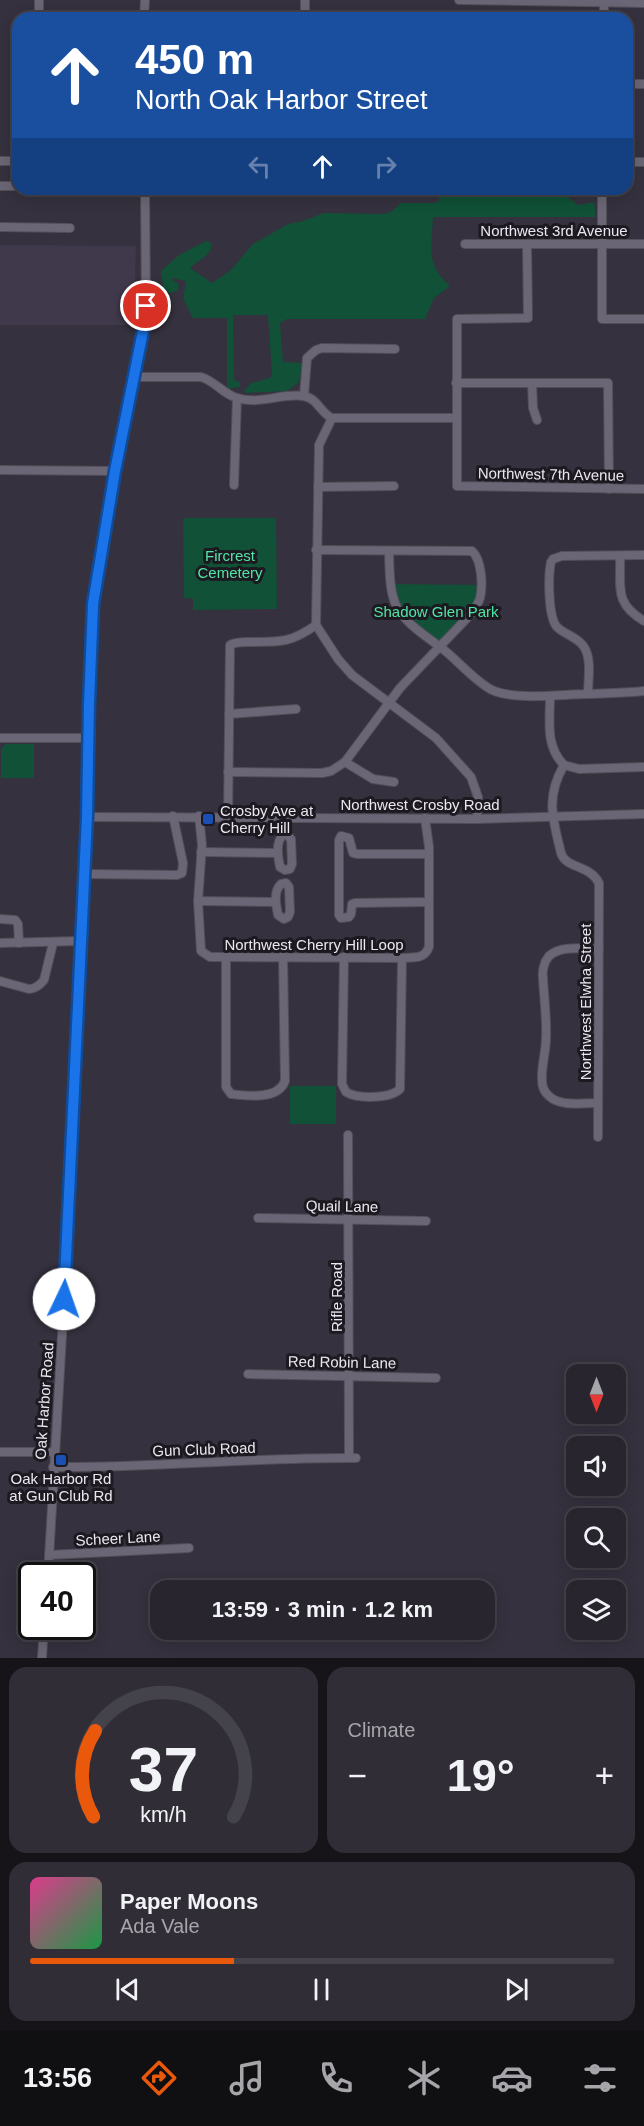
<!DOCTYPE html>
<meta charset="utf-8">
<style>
:root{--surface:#28252e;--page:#302d36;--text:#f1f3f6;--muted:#a5a5aa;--line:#44424a;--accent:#ea580c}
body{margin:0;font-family:Helvetica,sans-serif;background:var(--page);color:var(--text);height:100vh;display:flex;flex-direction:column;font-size:22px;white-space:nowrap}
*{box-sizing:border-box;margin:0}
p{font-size:20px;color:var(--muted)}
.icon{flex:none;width:33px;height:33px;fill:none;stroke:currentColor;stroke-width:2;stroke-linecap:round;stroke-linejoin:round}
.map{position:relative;height:1658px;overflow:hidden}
.sheet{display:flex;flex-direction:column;gap:9px;padding:9px;background:#161419;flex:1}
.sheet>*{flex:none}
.banner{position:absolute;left:12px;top:12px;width:621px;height:183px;border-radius:18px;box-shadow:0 3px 15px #0003,0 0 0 2px var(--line);background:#1a4fa0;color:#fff;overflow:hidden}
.needle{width:39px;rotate:180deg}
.fabs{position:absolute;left:566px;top:1364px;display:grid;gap:12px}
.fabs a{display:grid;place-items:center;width:60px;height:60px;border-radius:12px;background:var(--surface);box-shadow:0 3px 15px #0003,0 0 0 2px var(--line);font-size:30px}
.speed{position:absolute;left:18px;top:1562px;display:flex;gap:12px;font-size:30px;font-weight:700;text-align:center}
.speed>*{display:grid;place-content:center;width:78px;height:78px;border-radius:50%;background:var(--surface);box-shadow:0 3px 15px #0003,0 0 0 2px var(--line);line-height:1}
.speed .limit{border:3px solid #111;border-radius:9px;background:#fff;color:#111}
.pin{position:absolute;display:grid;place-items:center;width:51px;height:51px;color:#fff;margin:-26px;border:3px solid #fff;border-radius:50%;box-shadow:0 2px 6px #0007}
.me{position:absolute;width:66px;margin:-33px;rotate:3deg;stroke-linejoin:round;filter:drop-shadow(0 0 4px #0008)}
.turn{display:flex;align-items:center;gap:21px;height:126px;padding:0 24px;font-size:27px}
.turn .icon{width:78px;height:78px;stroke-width:2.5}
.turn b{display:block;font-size:42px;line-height:51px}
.lanes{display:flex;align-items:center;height:57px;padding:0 24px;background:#0003;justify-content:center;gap:30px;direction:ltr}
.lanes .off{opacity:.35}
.big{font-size:45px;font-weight:700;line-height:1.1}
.sheet .tile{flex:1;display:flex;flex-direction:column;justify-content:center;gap:9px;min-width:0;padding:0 21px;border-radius:18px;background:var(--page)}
.sheet .dial{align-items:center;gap:0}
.dial svg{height:156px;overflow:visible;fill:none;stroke:var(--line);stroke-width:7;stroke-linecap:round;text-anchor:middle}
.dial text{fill:var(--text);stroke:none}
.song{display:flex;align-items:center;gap:18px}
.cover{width:72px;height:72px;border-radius:9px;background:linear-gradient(135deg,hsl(330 70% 55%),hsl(140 70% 35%))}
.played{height:6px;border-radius:3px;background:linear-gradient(90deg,var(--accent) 35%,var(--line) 35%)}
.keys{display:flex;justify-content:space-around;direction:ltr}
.heat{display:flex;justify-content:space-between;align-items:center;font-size:33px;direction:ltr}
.sheet .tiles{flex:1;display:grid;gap:9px;grid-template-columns:1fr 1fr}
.tile:last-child{grid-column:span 2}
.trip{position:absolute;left:150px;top:1580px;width:345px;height:60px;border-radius:18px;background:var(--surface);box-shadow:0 3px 15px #0003,0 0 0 2px var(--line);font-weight:700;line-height:60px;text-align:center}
.tabs{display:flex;height:96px;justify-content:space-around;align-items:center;background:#100f12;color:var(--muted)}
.tabs .icon{width:42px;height:42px}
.tabs .current{color:var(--accent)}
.tabs b{font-size:27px;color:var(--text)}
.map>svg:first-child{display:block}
.built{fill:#3f394b}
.green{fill:#105137}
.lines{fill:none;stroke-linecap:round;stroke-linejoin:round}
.minor-casing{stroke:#524f59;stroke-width:10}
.minor{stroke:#6b6675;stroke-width:8}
.route-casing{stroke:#114b97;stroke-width:15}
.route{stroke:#1a73e8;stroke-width:10}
.transit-dot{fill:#1a4fb4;stroke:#1c1a20;stroke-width:2}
.labels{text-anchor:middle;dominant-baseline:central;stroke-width:6;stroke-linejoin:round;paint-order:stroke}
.street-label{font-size:15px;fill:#eae7f0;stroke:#1c1a20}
.park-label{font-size:15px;fill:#51e5a7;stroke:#1c1a20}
.poi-label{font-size:15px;fill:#eae7f0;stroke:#1c1a20;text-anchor:start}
</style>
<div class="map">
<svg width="644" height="1658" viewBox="0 0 644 1658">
<rect width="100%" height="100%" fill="#35313e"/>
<!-- built -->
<polygon class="built" points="0,245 136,246 134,325 0,325"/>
<!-- green -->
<g class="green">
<path d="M 439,189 L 450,189 L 473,195 L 477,190 L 498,189 L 502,195 L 529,197 L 565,195 L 578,205 L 594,202 L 596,217 L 433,217 C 432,248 425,264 450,286 L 434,298 L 425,319 L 287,319 L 280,323 L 283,362 L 303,363 L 299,382 L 287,391 L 246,393 L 244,391 L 251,383 L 270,378 L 272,374 L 268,315 L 233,315 L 234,378 L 235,381 L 240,382 L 240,387 L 227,389 L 227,318 L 193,318 L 183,299 L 186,281 L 172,278 L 172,280 L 179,284 L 178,290 L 171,293 L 164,292 L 161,271 L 179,255 L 206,241 L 212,243 C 211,257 199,259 190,268 L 212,283 L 231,270 L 253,244 L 288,224 L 303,221 L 324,213 L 383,214 L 391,212 L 401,203 L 434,203 L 439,201 Z"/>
<polygon points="183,518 276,518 277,609 193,610 193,599 184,598"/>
<polygon points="390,584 480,585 480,598 439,645 409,624"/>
<polygon points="6,744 34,744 34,778 1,778 1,749"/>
<rect x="290" y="1086" width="46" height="38"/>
</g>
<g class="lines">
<!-- minor casing -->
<g class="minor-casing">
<g id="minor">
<polyline points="459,0 644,3"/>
<polyline points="39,18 39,0"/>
<polyline points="144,18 145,0"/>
<polyline points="305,18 305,0"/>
<polyline points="604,18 604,0"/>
<polyline points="627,84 644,84"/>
<polyline points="0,161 18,161"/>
<polyline points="627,162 644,162"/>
<polyline points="0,186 18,186"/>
<polyline points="602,189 602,319 644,319"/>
<polyline points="0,227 70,228"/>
<polyline points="465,244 644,244"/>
<polyline points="527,245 528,318 457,319 457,486 644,489"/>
<path d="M 134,377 L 201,377 C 215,381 223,394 237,398 C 258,405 282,393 303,396 C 318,398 320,413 332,418 L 456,418"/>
<polyline points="456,383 608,383 609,489"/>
<polyline points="532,383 533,408 537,420"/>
<polyline points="304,396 307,358 316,350 322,348 395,349"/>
<polyline points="332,418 319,445 316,625 338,659 352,675 436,738 471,777 478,797 477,819"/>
<polyline points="0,470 115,471"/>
<polyline points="234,485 237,398"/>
<polyline points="318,487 394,486"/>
<path d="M 389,551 C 390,608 393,613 439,646 C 457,659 473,680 492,690 C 516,701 562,694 589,694 C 607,693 625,693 644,691"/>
<path d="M 620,557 C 621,588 614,603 644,621"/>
<path d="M 588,694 C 588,680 592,659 584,647 C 578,637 565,635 557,627 C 548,617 548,576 551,562 L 553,559 L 562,556 L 644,555"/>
<path d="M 550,696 C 550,721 545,746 564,765 C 545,798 553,819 561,853 C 566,869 589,864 599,883 L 598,1137"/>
<polyline points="229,714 296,709"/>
<polyline points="0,738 89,738"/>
<polyline points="345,762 373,779 394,782"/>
<polyline points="564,765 579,769 644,767"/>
<path d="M 228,772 L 322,773 L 331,771 L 345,762 L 400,688 L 470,615 C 474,610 478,605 480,598 C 483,586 482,560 472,551 L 316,550"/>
<path d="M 199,816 L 202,845 L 198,901 L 201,951 L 210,957 L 226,957 L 402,958 C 413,957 424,960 429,947 L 429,847 L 425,818"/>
<polyline points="87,817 477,819 644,814"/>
<path d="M 228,817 L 230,645 C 237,641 245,642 253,642 C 282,642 292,642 316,625"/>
<path d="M 283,835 L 287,835 L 291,839 L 292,864 L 290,869 L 285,870 L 280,867 C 278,857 275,843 283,835 Z"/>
<polyline points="201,852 278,853"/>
<polyline points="84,874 177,875 182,873 183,863 173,816"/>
<path d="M 286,883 L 289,887 L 290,912 L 288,917 L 284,919 L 278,915 C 276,904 273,892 281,884 Z"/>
<polyline points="198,901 275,902"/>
<polyline points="429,902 355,903 352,904 351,914 349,917 341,918 339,915 339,840 341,836 349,838 353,853 357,854 429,854"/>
<polyline points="0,919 15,920 18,924 19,943"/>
<polyline points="0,943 80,941"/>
<path d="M 226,957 L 226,1087 L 231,1094 C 248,1096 278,1100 285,1081 L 283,956"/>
<path d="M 344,957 L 342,1084 L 346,1092 C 357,1099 390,1099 400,1089 L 402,958"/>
<path d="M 0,981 L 29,989 C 36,989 40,985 44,980 L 53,943"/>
<path d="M 598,1103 C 584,1103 560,1107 549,1096 C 544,1092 542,1086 542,1080 C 541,1067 546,1052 546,1038 C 547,1018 544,999 543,978 C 542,971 544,962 549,956 C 561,945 584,949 599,949"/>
<polyline points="348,1135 349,1458"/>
<polyline points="258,1218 426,1221"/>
<polyline points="248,1374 436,1378"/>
<polyline points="0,1452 54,1452"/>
<path d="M 53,1467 C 154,1468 255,1457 356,1458"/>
<polyline points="49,1555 189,1548"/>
<polyline points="48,1575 73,1147 80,941 87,817 89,704 93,604 115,471 143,331 146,306 145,189"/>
<polyline points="42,1658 44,1626"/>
</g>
</g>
<!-- minor -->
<use href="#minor" class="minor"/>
</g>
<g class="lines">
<!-- route casing -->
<g class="route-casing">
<polyline id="route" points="64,1299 87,817 89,704 93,604 115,471 143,331 146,306"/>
</g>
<!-- route -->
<use href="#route" class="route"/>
</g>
<!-- markers -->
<g class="transit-dot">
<rect x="202" y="813" width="12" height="12" rx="3"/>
<rect x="55" y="1454" width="12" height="12" rx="3"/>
</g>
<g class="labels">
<!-- street labels -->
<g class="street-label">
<text x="554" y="230">Northwest 3rd Avenue</text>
<text transform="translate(551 474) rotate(1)">Northwest 7th Avenue</text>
<text x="420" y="804">Northwest Crosby Road</text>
<text x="314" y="944">Northwest Cherry Hill Loop</text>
<text transform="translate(585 1002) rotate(-90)">Northwest Elwha Street</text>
<text transform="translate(342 1206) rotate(1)">Quail Lane</text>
<text transform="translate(336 1297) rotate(-90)">Rifle Road</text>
<text transform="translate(342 1362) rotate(1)">Red Robin Lane</text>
<text transform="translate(44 1401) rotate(-86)">Oak Harbor Road</text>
<text transform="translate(204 1449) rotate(-2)">Gun Club Road</text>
<text transform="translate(118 1538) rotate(-3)">Scheer Lane</text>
</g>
<!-- park labels -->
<g class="park-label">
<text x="230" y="555">Fircrest<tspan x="230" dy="17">Cemetery</tspan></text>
<text x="436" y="611">Shadow Glen Park</text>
</g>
<!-- poi labels -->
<g class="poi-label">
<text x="220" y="810">Crosby Ave at<tspan x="220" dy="17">Cherry Hill</tspan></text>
<text x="61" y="1478" text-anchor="middle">Oak Harbor Rd<tspan x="61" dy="17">at Gun Club Rd</tspan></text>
</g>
</g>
</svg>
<div class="fabs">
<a><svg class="needle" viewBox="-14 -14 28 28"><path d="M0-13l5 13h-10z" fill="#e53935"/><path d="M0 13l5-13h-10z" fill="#a5a5aa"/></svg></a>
<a><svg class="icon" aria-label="sound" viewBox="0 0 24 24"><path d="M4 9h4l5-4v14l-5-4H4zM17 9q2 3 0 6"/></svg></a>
<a><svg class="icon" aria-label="search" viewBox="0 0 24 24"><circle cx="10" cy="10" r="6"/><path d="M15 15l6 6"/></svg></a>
<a><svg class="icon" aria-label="layers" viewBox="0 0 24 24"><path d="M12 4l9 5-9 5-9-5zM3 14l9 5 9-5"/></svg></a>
</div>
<div class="speed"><div class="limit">40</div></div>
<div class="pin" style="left:146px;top:306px;background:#d93025"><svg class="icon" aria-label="arrive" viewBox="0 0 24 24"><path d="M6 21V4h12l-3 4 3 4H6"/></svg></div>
<svg class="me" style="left:64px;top:1299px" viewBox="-20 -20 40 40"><circle r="19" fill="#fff"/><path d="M0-13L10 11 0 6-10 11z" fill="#1a73e8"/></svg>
<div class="trip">13:59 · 3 min · 1.2 km</div>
<div class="banner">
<div class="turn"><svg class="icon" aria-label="ahead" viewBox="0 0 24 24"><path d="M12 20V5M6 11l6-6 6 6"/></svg><div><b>450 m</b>North Oak Harbor Street</div></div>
<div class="lanes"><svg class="icon off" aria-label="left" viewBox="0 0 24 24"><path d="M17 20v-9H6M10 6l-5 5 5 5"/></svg><svg class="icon" aria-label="ahead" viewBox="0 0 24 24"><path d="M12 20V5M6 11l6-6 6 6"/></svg><svg class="icon off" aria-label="right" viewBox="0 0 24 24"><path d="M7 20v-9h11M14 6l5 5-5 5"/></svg></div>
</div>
</div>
<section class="sheet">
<div class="tiles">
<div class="tile dial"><svg viewBox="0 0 100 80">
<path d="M14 69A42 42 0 1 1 86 69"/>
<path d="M14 69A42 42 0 0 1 15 25" stroke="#ea580c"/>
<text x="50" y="56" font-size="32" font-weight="700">37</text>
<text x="50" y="72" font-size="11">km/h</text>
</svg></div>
<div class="tile"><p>Climate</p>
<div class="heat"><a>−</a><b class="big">19°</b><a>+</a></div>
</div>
<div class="tile">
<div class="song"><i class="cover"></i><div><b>Paper Moons</b><p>Ada Vale</p></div></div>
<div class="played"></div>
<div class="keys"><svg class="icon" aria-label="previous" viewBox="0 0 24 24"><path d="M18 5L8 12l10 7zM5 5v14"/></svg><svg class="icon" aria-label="pause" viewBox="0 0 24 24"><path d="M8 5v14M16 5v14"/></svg><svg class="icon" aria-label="next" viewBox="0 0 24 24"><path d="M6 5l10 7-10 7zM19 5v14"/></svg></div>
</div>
</div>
</section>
<nav class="tabs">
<b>13:56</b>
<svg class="icon current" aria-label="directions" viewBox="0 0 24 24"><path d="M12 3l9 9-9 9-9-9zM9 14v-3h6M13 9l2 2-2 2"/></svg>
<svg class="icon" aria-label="music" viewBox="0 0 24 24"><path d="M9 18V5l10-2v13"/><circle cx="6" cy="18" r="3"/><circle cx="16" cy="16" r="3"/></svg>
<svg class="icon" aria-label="phone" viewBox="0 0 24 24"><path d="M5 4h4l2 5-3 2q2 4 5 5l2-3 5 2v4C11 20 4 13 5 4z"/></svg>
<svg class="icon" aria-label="climate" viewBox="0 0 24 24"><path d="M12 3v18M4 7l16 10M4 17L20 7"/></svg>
<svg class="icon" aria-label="car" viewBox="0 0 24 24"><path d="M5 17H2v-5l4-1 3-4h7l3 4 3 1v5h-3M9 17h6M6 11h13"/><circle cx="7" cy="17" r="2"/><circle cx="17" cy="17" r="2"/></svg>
<svg class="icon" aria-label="filters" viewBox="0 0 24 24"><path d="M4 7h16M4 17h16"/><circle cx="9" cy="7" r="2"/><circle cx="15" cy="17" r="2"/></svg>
</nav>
